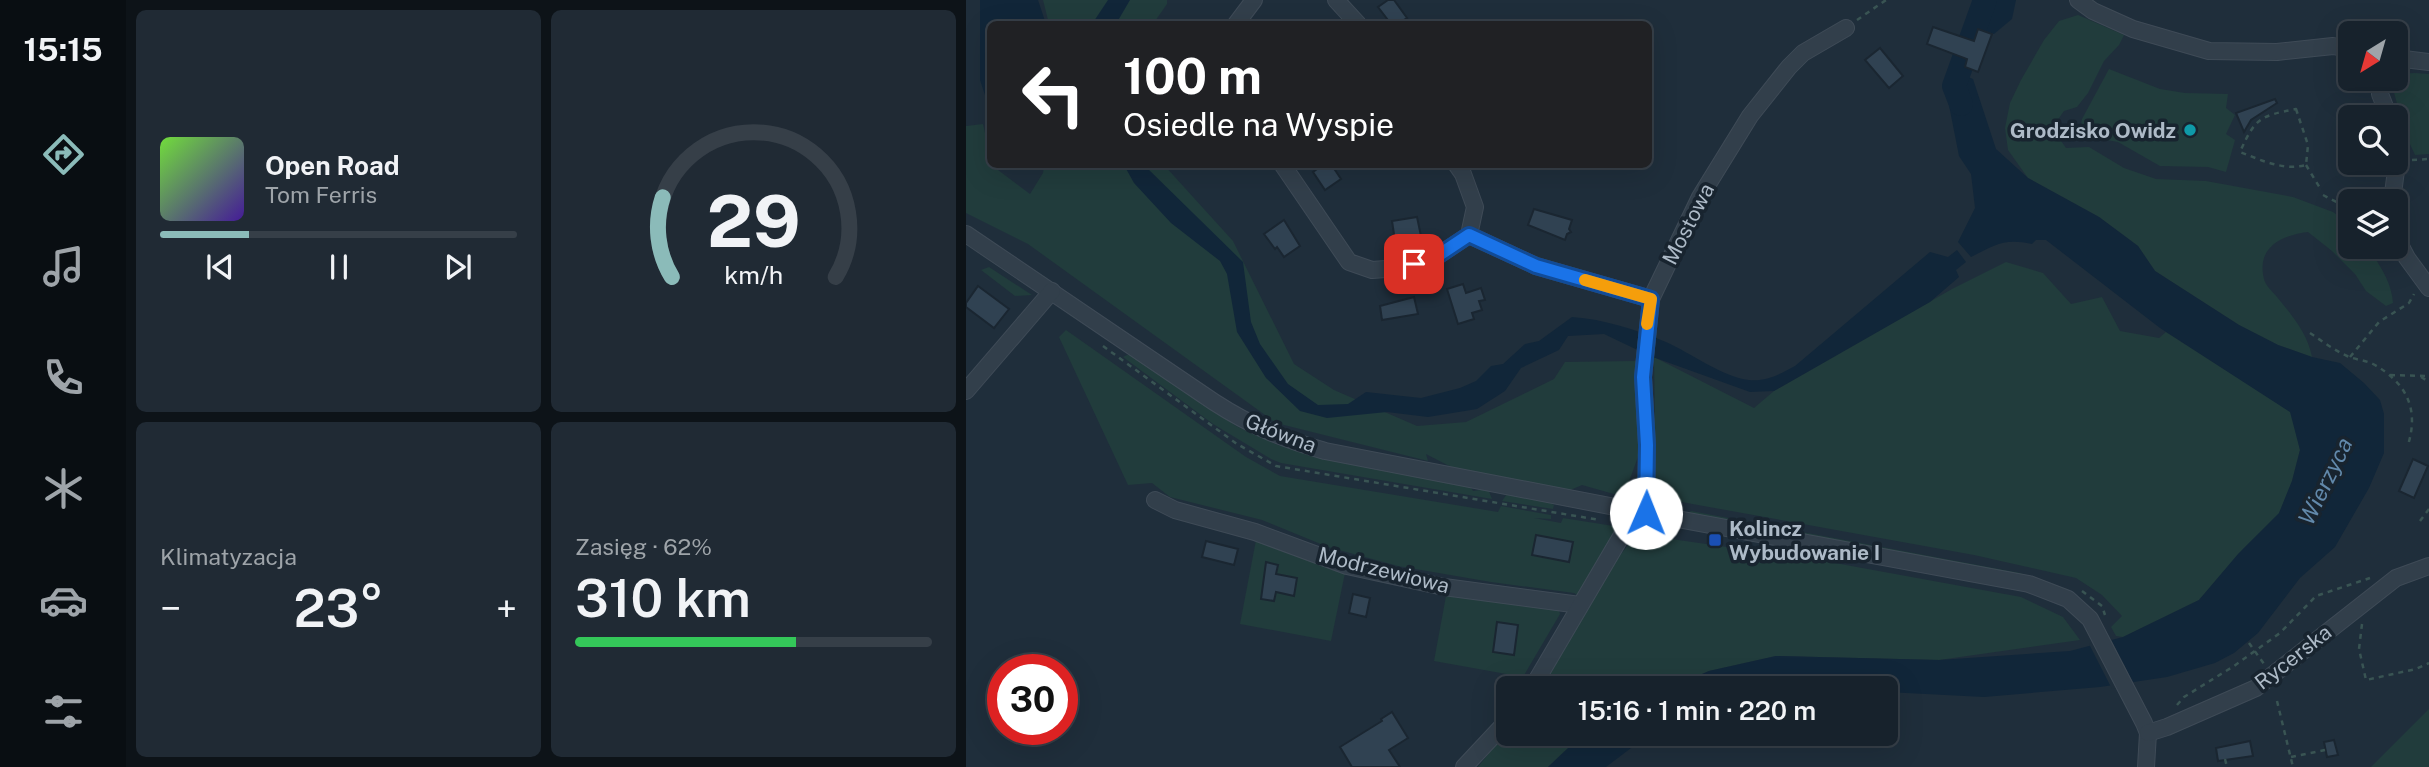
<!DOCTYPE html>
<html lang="pl">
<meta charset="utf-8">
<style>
:root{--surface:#17222c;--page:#202a34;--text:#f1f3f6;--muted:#9ea4a9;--line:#363f48;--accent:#8bbbb9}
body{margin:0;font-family:"Public Sans",sans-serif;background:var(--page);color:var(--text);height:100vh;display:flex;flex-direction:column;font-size:26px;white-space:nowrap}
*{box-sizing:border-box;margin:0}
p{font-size:23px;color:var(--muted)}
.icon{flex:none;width:38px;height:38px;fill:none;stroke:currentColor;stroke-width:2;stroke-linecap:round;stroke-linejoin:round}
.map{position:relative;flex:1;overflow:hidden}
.side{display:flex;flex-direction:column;gap:10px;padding:10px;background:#0d1318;width:840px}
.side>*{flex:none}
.top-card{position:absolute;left:21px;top:21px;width:665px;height:147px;border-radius:10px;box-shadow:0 7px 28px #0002,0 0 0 2px var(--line);background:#202124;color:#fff;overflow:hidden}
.needle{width:46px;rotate:217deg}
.fabs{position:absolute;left:1372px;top:21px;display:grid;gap:14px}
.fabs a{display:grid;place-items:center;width:70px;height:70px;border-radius:10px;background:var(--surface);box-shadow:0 7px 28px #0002,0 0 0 2px var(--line);font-size:35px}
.speed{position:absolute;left:21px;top:654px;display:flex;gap:14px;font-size:35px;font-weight:700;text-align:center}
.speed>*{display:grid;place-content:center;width:91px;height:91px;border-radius:50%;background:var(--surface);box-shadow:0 7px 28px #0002,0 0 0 2px var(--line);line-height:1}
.speed .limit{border:10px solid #d22;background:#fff;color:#111}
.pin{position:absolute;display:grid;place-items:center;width:60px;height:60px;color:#fff;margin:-30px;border-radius:14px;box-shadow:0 4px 10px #0006}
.me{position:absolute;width:77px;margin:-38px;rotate:1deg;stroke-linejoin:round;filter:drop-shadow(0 0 5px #0008)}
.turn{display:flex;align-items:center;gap:24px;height:147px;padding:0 21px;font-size:32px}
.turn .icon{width:91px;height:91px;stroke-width:2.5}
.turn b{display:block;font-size:49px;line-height:60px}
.big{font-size:52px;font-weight:600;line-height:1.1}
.side .card{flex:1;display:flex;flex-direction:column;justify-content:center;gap:10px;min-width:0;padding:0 24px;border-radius:10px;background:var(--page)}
.side .dial{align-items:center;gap:0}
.dial svg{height:182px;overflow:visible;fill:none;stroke:var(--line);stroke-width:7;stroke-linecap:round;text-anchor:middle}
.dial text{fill:var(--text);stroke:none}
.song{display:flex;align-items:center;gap:21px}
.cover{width:84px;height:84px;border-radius:10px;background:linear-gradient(135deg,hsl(100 70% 55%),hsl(260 70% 35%))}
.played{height:7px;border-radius:4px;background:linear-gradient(90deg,var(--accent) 25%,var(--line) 25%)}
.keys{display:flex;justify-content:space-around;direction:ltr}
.heat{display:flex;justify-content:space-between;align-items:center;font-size:38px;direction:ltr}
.charge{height:10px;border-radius:5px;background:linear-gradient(90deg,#34c759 62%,var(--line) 0)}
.side .tiles{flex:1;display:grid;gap:10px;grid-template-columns:repeat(2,1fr)}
.trip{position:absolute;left:530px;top:676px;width:402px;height:70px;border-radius:10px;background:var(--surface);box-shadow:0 7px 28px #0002,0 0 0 2px var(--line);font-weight:600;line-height:70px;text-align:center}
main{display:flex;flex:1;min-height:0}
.dock{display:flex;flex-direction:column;width:126px;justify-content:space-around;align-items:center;background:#090e12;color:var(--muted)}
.dock .icon{width:49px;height:49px}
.dock .active{color:var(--accent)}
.dock b{font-size:32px;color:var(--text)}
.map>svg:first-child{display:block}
.green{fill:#213c3c}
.water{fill:#112639}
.pier{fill:#1f2e3b}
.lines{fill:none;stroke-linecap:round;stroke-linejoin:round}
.river{stroke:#112639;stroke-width:24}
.building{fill:#304252;stroke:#1a2631;stroke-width:2}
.minor-casing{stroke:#3f4b57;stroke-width:18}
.path{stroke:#395453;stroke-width:2.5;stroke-dasharray:5 5;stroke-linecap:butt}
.minor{stroke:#323f4b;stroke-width:16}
.route-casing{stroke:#114b97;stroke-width:18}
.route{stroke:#1a73e8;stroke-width:12}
.slow{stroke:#f59e0b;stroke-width:12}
.culture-dot{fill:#0f9aa8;stroke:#18242f;stroke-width:2.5}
.transit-dot{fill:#1a4fb4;stroke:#18242f;stroke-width:2.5}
.labels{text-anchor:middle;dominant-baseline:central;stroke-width:7;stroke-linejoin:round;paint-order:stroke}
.poi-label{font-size:21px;font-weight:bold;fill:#adbac7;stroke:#18242f;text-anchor:end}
.street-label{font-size:21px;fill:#adbac7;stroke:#18242f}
.water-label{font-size:23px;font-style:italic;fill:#6289ab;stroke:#18242f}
</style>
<main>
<nav class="dock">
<b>15:15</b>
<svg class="icon active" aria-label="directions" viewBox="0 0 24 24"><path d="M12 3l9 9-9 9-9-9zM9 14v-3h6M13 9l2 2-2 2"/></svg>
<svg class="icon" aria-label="music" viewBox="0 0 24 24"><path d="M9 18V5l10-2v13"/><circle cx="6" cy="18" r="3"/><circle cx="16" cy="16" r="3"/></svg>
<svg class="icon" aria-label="phone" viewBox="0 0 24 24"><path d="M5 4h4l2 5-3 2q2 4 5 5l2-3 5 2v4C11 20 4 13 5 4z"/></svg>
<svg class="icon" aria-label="climate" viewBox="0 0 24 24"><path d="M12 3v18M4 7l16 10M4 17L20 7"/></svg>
<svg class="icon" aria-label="car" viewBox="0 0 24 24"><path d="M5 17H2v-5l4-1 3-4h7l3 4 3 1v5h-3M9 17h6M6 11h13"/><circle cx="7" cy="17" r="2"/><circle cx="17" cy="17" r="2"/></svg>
<svg class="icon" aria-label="filters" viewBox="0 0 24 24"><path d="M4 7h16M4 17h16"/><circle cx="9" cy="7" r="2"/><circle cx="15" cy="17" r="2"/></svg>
</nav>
<section class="side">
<div class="tiles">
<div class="card">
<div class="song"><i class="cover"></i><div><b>Open Road</b><p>Tom Ferris</p></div></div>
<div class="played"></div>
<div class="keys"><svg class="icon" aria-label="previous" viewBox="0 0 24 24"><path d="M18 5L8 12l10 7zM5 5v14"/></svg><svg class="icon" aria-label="pause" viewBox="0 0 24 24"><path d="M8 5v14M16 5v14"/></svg><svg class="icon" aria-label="next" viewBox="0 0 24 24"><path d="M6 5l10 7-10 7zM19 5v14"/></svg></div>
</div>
<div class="card dial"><svg viewBox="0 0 100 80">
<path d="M14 69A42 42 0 1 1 86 69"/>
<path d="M14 69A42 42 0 0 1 10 34" stroke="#8bbbb9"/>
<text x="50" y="56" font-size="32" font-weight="700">29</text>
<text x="50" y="72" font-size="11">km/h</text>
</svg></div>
<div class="card"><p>Klimatyzacja</p>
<div class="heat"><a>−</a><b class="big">23°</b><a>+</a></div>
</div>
<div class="card"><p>Zasięg · 62%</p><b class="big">310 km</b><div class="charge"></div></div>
</div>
</section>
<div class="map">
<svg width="1463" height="767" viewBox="0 0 1463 767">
<rect width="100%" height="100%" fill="#1f2e3b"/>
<!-- green -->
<g class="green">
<polygon points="77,0 201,0 201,4 187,24 83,24"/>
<path d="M 1112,15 L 1158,35 L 1153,45 L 1138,61 L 1122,93 L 1111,107 L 1098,111 L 1086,128 L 1100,148 L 1123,147 L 1158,168 L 1190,179 L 1240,181 L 1327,197 L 1367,212 L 1384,224 L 1384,247 L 1401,247 C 1413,263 1426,283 1427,303 L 1420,306 L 1400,291 L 1389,274 L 1366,251 L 1342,232 C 1316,235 1290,247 1298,279 C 1299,285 1307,292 1311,297 C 1325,314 1342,334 1346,357 L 1312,345 L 1273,325 L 1189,271 L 1172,246 L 1133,217 L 1062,178 L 1042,150 L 1039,128 L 1044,103 L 1055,80 L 1078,40 L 1093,21 Z"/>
<polygon points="1143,69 1194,89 1219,93 1262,94 1260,108 1269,115 1260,134 1269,140 1260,172 1242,167 1194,166 1152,142 1113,135 1116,119"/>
<polygon points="1449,73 1463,74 1463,154 1449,155 1439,133 1426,85 1427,79 1430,79 1433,74"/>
<polygon points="17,124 24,155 24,164 64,194 77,173 78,165 198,165 267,241 328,364 368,390 451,426 500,422 588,379 599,362 670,361 673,403 673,454 661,487 673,493 662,498 616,485 602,491 493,471 460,454 462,461 310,423 62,244 0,213 0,126"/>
<polygon points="1040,262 1077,273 1105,304 1136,297 1154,331 1193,338 1200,332 1325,412 1334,450 1326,481 1313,514 1278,548 1233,600 1157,637 1150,636 1145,627 1156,616 1136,595 1110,578 1008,555 699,499 701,490 690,488 688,357 788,408 808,391 986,289"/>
<polygon points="23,267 66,295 49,296 15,270"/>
<polygon points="100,330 280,457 314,476 532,512 535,506 585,515 585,519 568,518 595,523 597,518 654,527 611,595 608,593 525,582 432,566 362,547 296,520 204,497 186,483 162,485 93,337"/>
<polygon points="161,355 166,355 221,390 270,426 312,445 342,453 504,486 507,491 522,489 526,499 315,463 305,459 247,424 157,357"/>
<polygon points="541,494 580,501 588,505 587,509 536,501"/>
<polygon points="725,511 1054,573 1069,579 721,514"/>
<polygon points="671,534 858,561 1055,597 1097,617 1114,640 973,660 810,656 743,671 704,688 568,688 609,612"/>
<polygon points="290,540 379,573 365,641 274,624"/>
<polygon points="480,596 593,610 594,614 557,677 468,661"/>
<polygon points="1463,709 1463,767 1405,767"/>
<polygon points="542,729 542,733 618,733 582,767 512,767"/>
</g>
<!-- water -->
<g class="water">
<polygon points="14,0 72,0 80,24 24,24 24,110 14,80"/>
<polygon points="142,0 164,0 150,24 126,24"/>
<polygon points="1008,0 1050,0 1046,19 1028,34 1012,28 1002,18"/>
<path d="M 984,69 L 1007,79 L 1030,149 L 1062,178 L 1133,217 L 1172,246 L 1189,271 L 1273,325 L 1312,345 L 1346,357 L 1374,363 L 1398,383 L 1414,400 L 1418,414 L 1418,453 L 1403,488 L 1369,547 L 1334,578 L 1292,633 L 1268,653 L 1249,663 L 1201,677 L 1134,687 L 1018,697 L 921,692 L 920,688 L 704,688 L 743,671 L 810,656 L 973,660 L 1104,651 L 1157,637 L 1233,600 L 1272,554 L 1313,513 L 1326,481 L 1334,450 L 1324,412 L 1194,328 L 1080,240 L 1070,240 L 1066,244 C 1038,238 1029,245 1005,257 L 992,242 L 1009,208 L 1005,174 L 993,156 L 979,85 Z"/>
<path d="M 158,165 L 178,165 L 277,262 L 285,322 L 294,344 L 322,384 L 352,405 L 382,404 L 400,392 L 455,398 L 494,388 L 510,381 L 525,366 L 537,364 L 559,344 L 573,341 L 606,317 C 638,319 670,330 700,342 C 725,353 756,377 783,380 C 800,382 814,374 829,366 L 964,252 L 982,257 L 991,250 L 1000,262 L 990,270 L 993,277 L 964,302 L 808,391 L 784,392 L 684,356 L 638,334 L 602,336 L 593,350 L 555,368 L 539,391 L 511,409 L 462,417 L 421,412 L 361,418 L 334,411 L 300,378 L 271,332 L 261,274 L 254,261 L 205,223 L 168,183 Z"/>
<polygon points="618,733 685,733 640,767 582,767"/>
</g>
<!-- pier -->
<polygon class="pier" points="1144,637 1169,686 1146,689 1123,644"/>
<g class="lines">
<!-- river -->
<polyline class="river" points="995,104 988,86 1019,0"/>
</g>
<!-- building -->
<g class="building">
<polygon points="422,0 428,0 441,18 431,24 425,24 412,7"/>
<polygon points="967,27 1008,41 1012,29 1026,34 1012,72 999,67 1001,59 961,44"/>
<polygon points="914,48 937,76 923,88 899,60"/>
<polygon points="1309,99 1311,103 1285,120 1278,132 1270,113"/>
<polygon points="358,164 365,164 375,179 359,190 347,172"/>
<polygon points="568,209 606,220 603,229 605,232 601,234 599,240 562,225"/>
<polygon points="451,217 455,236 429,241 426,221"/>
<polygon points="318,220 334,246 318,257 311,247 309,249 298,234"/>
<polygon points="497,284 500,293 515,288 519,300 513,301 516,310 506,313 508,319 492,324 481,289"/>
<polygon points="12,286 43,309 28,328 0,307 0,303"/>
<polygon points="448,297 452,314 416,320 414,306"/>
<polygon points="1447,459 1462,466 1448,498 1433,491"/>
<polygon points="570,535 607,542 603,562 566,555"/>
<polygon points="240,541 272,549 268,565 236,557"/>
<polygon points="300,562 312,565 310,574 331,578 328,596 310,592 308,601 295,599"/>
<polygon points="387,594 404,598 400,617 383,613"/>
<polygon points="531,622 552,625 548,655 527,652"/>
<polygon points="426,712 442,738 423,750 434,767 386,767 374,747 416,721 415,719"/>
<polygon points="1368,740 1372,755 1361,757 1358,742"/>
<polygon points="1284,741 1287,756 1252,761 1250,748"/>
</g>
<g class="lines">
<!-- minor casing -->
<g class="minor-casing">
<g id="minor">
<polyline points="370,0 392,24"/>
<polyline points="1112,0 1127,11 1167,29 1243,51 1311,52 1367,46 1384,49"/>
<polyline points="270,24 288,0"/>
<polyline points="1430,58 1463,62"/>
<polyline points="1413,79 1414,94 1423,117"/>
<polyline points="316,164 383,262 406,270 433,268 464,261 503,235 509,207 497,174 490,164"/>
<polyline points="1426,201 1431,163 1430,140"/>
<path d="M 0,234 L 248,402 C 285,426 317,439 359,451 L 706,518 L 1063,584 L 1102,599 L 1124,619 L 1178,723 L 1182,733 L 1180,767"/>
<polyline points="503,235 570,266 685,299"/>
<polyline points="1430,237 1441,258 1463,288"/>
<polyline points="0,391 86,291"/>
<polyline points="189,500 209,510 289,532 381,566 478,587 614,605"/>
<polyline points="680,513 681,445 677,377 685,299 734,197 784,116 823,67 837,53 880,28"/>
<polyline points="566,688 670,511"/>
<polyline points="1182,733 1201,727 1290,688 1430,578 1463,566"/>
<polyline points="498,767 542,720"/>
</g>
</g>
<!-- path -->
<g class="path">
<polyline points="891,20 920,0"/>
<path d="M 1330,109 L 1342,145 L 1340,165 C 1317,171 1295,160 1274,152 C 1289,118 1294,116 1330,109 Z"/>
<polyline points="1446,160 1463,159"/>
<polyline points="1340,165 1354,188"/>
<polyline points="1357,195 1384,209"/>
<path d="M 1344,333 C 1356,341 1368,350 1381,356 C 1390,360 1399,360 1407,364 C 1441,383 1453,409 1442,445"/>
<polyline points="137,346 271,444 310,466 634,520"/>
<polyline points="1384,357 1413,322 1443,303 1448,294"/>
<polyline points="1424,375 1463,376"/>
<polyline points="1455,377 1463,382"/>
<polyline points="1454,521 1463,509"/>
<polyline points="1116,591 1136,606 1139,615"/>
<polyline points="1396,624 1393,649 1400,680 1450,669 1463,663"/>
<polyline points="1283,643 1298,664"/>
<polyline points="1311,701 1327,767"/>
<polyline points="1211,705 1218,697 1268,666 1314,633 1350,596 1404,578"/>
<polyline points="1325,757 1359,750"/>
<polyline points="1259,759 1261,767"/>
</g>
<!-- minor -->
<use href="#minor" class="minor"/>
</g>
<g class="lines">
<!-- route casing -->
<g class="route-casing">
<polyline id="route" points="448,264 464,261 503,235 570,266 685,299 677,377 681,445 680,513"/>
</g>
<!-- route -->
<use href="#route" class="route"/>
<!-- slow -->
<polyline class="slow" points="619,280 685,299 681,324"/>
</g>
<!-- markers -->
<circle class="culture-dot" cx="1224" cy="130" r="7"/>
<rect class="transit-dot" x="742" y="533" width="14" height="14" rx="3.5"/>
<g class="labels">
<!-- poi labels -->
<g class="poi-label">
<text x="1210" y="130">Grodzisko Owidz</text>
<text x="763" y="528" text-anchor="start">Kolincz<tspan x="763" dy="24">Wybudowanie I</tspan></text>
</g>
<!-- street labels -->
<g class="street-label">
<text transform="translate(722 224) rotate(-63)">Mostowa</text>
<text transform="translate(315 433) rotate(21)">Główna</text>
<text transform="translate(418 570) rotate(14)">Modrzewiowa</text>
<text transform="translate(1327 657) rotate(-38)">Rycerska</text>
</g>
<!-- water labels -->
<g class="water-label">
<text transform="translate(1359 481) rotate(-64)">Wierzyca</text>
</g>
</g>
</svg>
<div class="fabs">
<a><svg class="needle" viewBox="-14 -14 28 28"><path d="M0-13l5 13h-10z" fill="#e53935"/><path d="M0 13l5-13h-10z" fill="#9ea4a9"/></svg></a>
<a><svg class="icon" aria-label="search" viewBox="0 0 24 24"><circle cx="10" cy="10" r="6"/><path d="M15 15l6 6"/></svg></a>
<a><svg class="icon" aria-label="layers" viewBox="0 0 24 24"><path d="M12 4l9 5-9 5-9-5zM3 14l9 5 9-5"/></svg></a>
</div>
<div class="speed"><div class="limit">30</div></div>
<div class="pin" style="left:448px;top:264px;background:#d93025"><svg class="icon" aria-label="arrive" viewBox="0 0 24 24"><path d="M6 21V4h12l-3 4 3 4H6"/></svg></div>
<svg class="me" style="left:680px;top:513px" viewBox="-20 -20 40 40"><circle r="19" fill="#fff"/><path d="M0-13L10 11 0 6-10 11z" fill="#1a73e8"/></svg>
<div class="trip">15:16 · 1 min · 220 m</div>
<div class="top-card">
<div class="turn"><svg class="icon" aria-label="left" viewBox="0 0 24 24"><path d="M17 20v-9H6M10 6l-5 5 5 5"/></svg><div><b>100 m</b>Osiedle na Wyspie</div></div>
</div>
</div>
</main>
